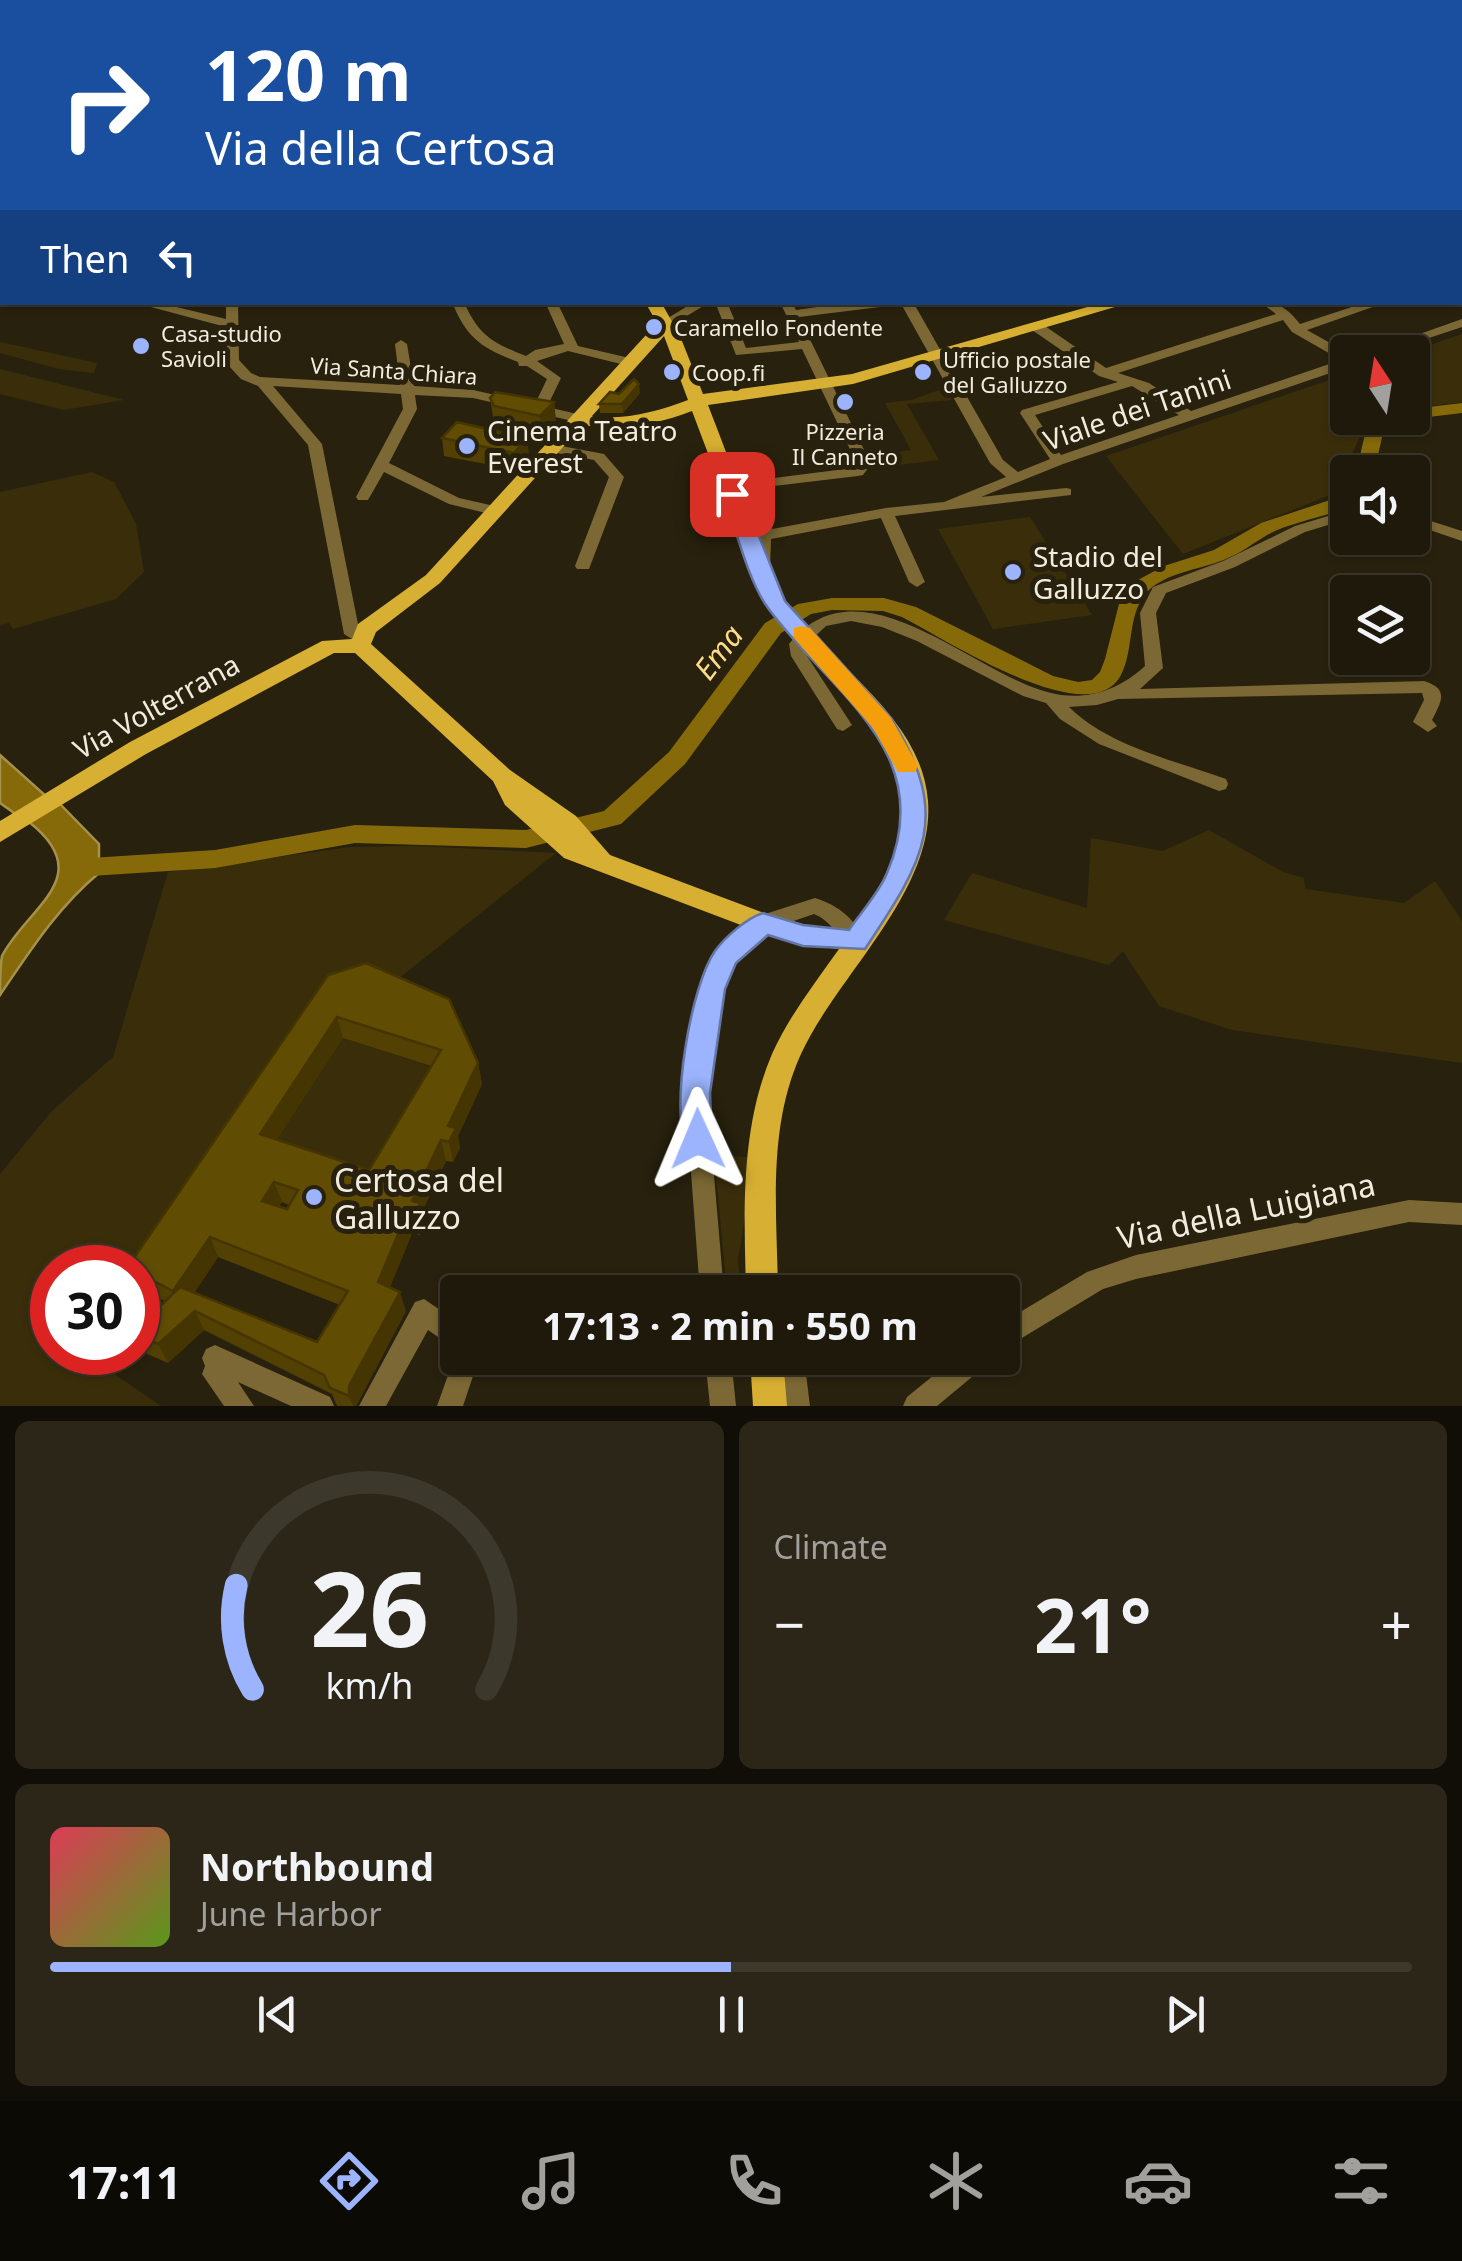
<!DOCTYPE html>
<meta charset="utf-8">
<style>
:root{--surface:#1e190a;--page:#2b2618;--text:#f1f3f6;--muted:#a1a09c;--line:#3c382b;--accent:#9cb4fd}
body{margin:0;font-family:"Noto Sans",sans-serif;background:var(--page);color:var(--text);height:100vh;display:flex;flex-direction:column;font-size:38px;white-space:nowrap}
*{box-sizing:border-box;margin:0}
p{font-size:32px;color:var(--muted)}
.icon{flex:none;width:55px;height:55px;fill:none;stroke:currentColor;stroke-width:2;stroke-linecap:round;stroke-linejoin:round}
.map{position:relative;height:1406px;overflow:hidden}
.sheet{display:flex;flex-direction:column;gap:15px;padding:15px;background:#100e06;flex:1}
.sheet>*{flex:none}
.banner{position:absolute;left:0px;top:0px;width:1462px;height:305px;box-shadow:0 2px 8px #0004,0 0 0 2px var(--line);background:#1a4fa0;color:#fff;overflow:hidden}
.needle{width:65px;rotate:348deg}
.tools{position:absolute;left:1330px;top:335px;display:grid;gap:20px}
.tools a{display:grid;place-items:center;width:100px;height:100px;border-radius:10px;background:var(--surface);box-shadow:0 2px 8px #0004,0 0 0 2px var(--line);font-size:50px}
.speed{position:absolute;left:30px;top:1245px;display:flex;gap:20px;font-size:50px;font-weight:700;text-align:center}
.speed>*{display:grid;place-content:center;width:130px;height:130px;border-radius:50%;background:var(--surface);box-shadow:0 2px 8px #0004,0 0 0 2px var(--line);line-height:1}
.speed .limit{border:15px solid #d22;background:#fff;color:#111}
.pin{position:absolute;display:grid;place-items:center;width:85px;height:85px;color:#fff;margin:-42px;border-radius:20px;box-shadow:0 5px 15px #0006}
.me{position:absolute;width:110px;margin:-55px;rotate:359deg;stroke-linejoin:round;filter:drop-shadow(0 0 8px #0008)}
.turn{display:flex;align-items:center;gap:35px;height:210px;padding:0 40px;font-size:45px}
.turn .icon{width:130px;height:130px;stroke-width:2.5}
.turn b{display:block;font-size:70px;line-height:85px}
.then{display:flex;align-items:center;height:95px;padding:0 40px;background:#0003;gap:20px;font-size:38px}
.big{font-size:75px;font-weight:700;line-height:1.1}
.sheet .widget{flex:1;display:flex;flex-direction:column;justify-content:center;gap:15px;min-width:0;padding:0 35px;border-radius:15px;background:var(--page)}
.sheet .dial{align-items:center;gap:0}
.dial svg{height:260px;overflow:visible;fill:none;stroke:var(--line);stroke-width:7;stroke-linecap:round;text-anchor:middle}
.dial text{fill:var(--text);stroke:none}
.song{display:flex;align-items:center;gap:30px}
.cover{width:120px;height:120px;border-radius:15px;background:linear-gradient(135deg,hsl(350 70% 55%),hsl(90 70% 35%))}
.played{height:10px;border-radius:5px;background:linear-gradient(90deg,var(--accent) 50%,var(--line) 50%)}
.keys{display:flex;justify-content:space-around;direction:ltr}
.heat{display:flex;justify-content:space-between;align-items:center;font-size:55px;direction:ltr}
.sheet .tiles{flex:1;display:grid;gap:15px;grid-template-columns:1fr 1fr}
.widget:last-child{grid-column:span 2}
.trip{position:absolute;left:440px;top:1275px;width:580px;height:100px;border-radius:10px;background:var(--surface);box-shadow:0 2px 8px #0004,0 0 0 2px var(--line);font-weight:700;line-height:100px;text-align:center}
.menu{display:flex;height:160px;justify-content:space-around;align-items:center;background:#0c0a04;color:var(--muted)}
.menu .icon{width:70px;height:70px}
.menu .current{color:var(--accent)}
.menu b{font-size:45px;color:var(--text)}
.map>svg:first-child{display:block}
.green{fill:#3a2e0a}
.water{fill:#866a0a;stroke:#a6914a;stroke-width:2.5}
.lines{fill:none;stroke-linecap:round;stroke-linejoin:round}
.stream{stroke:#a6914a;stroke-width:2.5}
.river{fill:#866a0a;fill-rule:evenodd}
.minor{fill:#7b6834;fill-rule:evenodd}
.major{fill:#d7af32;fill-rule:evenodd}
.wall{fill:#534103;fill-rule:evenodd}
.shaded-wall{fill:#443502}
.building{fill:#614c03;stroke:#443502;stroke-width:2.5;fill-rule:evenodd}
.route{fill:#9cb4fd;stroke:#6575a4;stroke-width:2.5}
.slow{fill:#f59e0b}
.poi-dot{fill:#9cb4fd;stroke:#28210d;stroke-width:4}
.labels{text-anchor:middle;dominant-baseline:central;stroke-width:10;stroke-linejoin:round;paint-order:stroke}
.far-poi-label{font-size:22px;fill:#f1ece0;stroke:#28210d;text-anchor:start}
.far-street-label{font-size:22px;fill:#f1ece0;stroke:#28210d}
.street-label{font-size:28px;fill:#f1ece0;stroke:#28210d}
.poi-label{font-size:28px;fill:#f1ece0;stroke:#28210d;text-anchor:start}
.water-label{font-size:30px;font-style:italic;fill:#fcdc88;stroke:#28210d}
.near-poi-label{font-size:32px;fill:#f1ece0;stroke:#28210d;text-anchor:start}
.near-street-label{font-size:32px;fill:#f1ece0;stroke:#28210d}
</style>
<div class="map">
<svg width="1462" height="1406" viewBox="0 0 1462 1406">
<rect width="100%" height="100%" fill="#28210d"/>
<!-- green -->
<g class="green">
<polygon points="1462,334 1462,402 1413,408 1409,352"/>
<polygon points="0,342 97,363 94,373 59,369 0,353"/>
<polygon points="0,369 124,400 64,410 0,394"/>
<path d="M 1347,374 L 1348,418 L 1376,418 C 1354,438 1348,463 1347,488 L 1183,554 L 1106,456 Z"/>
<polygon points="945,388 952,400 907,404 939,460 898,465 892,453 911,450 885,403 911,400"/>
<polygon points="92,472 114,482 136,524 144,572 116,599 13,629 9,623 0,625 0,492"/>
<polygon points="1030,517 1092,615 993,629 938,529"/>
<polygon points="1209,830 1283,872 1304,878 1305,889 1404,903 1435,881 1462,921 1462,1063 1232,1030 1159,1006 1123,951 1109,965 944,920 972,873 1087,908 1091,838 1163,851"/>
<polygon points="420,846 556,853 393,983 138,1268 52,1268 52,1352 84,1353 161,1406 0,1406 0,1174 52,1111 113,1057 168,872 351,847"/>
<polygon points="343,1038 445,1071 374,1191 267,1154"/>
<polygon points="714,1154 754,1158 738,1260 741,1292 727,1292"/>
</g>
<!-- water -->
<g class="water">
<polygon points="0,755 47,797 17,815 0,803"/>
<path d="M 59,803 L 99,844 L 99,873 C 58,907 30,951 0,995 C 0,983 0,966 2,956 C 26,908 99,877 29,822 Z"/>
</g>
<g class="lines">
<!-- stream -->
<polyline class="stream" points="314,2 318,0"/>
<!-- river -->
<g class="river">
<polygon points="1462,403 1462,413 1412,419 1406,418 1412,418 1412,409"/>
<polygon points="1379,418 1401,418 1384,429 1374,472 1356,472 1367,426"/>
<path d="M 1348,494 L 1348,507 C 1324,517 1298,521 1275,531 C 1258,539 1245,551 1228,558 C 1204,569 1171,571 1150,589 C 1126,611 1135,648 1121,675 C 1090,735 942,637 902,617 L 883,611 L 832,610 L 811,614 L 781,633 L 685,764 L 621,824 L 526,848 L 355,843 L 215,868 L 75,877 L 66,875 L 62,868 L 66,861 L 75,859 L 215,850 L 355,825 L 526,830 L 604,811 L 669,752 L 765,623 L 798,604 L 832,598 L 884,598 L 916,607 L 1053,676 L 1078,682 L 1092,680 L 1100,672 L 1105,659 L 1120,600 L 1136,581 L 1164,566 L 1214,550 L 1261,523 Z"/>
</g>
<!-- minor -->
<g class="minor">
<rect x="511" y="0" width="8" height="2"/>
<polygon points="2,17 2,23 0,24 0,18"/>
<polygon points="2,40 2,46 0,47 0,41"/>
<polygon points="1460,57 1462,58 1462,64 1460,63"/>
<rect x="0" y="70" width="2" height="6"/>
<rect x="1460" y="103" width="2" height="6"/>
<rect x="1460" y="127" width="2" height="8"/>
<rect x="0" y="160" width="2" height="6"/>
<rect x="1460" y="170" width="2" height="8"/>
<rect x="1460" y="273" width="2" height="8"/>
<path d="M 132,302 L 156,302 L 226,319 L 226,302 L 238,302 L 239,360 L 251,373 L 260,377 L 400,385 L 395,344 L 401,340 L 407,344 L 414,386 L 473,390 L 535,404 L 547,379 L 527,366 L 519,366 L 518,362 C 482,348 467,339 452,302 L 464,302 C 479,336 493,343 526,356 L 535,350 L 564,344 L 545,302 L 557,302 L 578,346 L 634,359 L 636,362 L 629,366 L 568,351 L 537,361 L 561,378 L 547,407 L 586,416 L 588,419 L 581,423 L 473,398 L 415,395 L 417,409 L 389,463 L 459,498 L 499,507 L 502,510 L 494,515 L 449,504 L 384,472 L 368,500 L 358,500 L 356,497 L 403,409 L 401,394 L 273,386 L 322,444 L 360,634 L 352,639 L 344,634 L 308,445 L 258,386 L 241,379 L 227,364 L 226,327 Z"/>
<polygon points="694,302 710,302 670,326 660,323"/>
<path d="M 715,302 L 727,302 L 746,348 L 799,342 L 780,302 L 792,302 L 796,310 L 853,302 L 894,302 L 888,306 L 799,317 L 871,464 L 863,475 L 858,476 L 774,486 L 772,529 L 886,508 L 944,502 L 1006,477 L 990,463 L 900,302 L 913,302 L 1003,460 L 1018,472 L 1050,459 L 1020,413 L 1022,410 L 1118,382 L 1099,376 L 1032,330 L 1032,324 L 1042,324 L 1106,368 L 1276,314 L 1260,302 C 1279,302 1288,309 1300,324 L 1367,302 L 1387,302 L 1307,330 L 1348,353 L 1348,367 L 1063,464 L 981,497 L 1066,488 L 1071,489 L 1071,495 L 895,516 L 925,582 L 917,587 L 909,582 L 881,518 L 771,539 L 770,569 L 762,574 L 756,572 L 754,569 L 759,488 L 730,491 L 723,487 L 725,484 L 853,468 L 857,464 L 802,349 L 736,355 ZM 1283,320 L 1292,332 L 1341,360 L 1191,411 L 1149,383 L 1118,373 ZM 1132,386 L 1179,415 L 1061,455 L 1035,415 Z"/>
<polygon points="1462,319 1462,327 1387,352 1369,352"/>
<polygon points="551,444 604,454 624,477 589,569 577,569 575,566 609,477 594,460 546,451 546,445"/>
<path d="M 1348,510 L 1348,519 L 1305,532 L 1235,567 L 1166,593 L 1156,613 L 1163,668 L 1140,689 L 1424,681 C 1450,689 1441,702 1432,720 L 1437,726 L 1428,732 L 1413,722 L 1424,700 L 1422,693 L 1118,699 L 1097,705 L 1069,707 C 1110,747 1174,760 1226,779 L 1228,784 L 1226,789 L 1219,791 L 1099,744 L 1060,719 L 1046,703 L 1023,696 L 917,641 L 882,627 L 851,621 L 826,626 L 806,645 L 807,656 L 852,725 L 843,731 L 837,729 L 791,656 L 789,644 C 863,552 979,683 1061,695 C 1093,699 1121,688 1145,666 L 1140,613 L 1153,587 L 1223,561 L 1295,526 Z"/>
<polygon points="1412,515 1462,531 1462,541 1412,524"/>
<path d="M 815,898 C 840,906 853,918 866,941 L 863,947 C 842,951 837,923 814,914 L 770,929 L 742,952 L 727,973 L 707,1093 L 724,1292 L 700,1292 L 685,1093 L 707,971 L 728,940 L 756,917 Z"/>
<polygon points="1409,1200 1462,1203 1462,1225 1409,1222 1136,1279 1103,1289 1002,1350 1002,1323 1087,1272 1136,1255"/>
<polygon points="424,1299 458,1322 458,1358 479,1358 463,1406 437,1406 457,1350 428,1330 386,1406 359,1406 415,1302"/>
<polygon points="215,1345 330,1397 334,1406 291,1406 238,1382 254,1406 224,1406 202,1374 205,1366 202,1358 206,1349"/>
<polygon points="705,1358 731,1358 736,1406 710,1406"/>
<polygon points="778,1358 804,1358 810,1406 784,1406"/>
<polygon points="955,1358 988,1358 984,1367 937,1406 903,1406 907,1397"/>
</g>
<!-- major -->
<g class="major">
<rect x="0" y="77" width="2" height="8"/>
<path d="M 645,302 L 661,302 L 680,336 L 703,394 L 852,374 L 1105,302 L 1132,302 L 853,384 L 708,405 C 725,449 742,494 759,539 C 767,559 772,583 785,601 C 830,666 921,715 928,801 C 935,891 836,977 801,1054 C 767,1128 777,1213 778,1292 L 746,1292 C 744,1212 740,1129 772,1054 C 789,1016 815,983 839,949 L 803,945 L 754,930 L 564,858 L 505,805 L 493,781 L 355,653 L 334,653 L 146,754 L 0,842 L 0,821 L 130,742 L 322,641 L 352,639 L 358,624 L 426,575 L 657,323 ZM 664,336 L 688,400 C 660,411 622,421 592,416 ZM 692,411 C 708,453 724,496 740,539 C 747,561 753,583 765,603 C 782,631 807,654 830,677 C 918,770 926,824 852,930 L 803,925 L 769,915 L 610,855 L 576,816 L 510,770 L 371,644 L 376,632 L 440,583 L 583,425 C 618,431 659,424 692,411 Z"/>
<polygon points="750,1358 783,1358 787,1406 753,1406"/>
</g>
</g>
<!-- wall -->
<g class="wall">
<polygon points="640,393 623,413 600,413 599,404 619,394"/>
<polygon points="490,398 554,402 556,421 542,435 496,425 493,417"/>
<polygon points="442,438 529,455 516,470 444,456"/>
<path d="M 328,975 L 478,1063 L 482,1084 L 458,1136 L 460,1148 L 453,1162 L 446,1161 L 422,1212 L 425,1223 L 420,1235 L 412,1233 L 390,1287 L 406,1311 L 356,1406 L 337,1406 L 332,1394 L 204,1330 L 168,1363 L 138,1350 L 138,1307 L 159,1307 L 165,1301 L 138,1288 L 138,1268 ZM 343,1038 L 431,1066 L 369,1170 L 277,1139 ZM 282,1202 L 289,1205 L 287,1209 L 279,1206 ZM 218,1257 L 340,1305 L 317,1342 L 194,1293 Z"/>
</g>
<!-- shaded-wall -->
<g class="shaded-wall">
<polygon points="639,384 640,393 623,413 622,404"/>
<polygon points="554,402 556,421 542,435 540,416"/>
<polygon points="527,438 529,455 516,470 514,453"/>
<polygon points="337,1017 343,1038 267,1154 260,1134"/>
<polygon points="478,1063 482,1084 458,1136 460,1148 453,1162 449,1142 448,1126"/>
<polygon points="441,1140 446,1161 422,1212 425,1223 420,1235 412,1201"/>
<polygon points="274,1182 282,1202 270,1221 262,1201"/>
<polygon points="407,1213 412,1233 384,1302 378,1282"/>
<polygon points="210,1237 218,1257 183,1310 173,1291"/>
<polygon points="400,1292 406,1311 356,1406 353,1406 349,1396 349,1386"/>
<polygon points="195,1311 204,1330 168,1363 158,1344"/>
</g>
<!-- building -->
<g class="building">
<polygon points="634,379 639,384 622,404 599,404 610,392 619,394"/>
<polygon points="495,392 554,402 540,416 494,406 490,398"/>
<polygon points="457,422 527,438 514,453 442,438"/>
<path d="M 366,963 L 449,999 L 478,1063 L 448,1126 L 456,1128 L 449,1142 L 441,1140 L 412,1201 L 420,1203 L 415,1215 L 407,1213 L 378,1282 L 400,1292 L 349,1386 L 349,1396 L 330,1388 L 324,1375 L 195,1311 L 158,1344 L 138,1335 L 138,1307 L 146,1297 L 159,1307 L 180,1287 L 317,1342 L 348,1291 L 210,1237 L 173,1291 L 138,1273 L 138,1268 L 127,1268 L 328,975 ZM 337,1017 L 441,1050 L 369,1170 L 260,1134 ZM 274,1182 L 298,1190 L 287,1209 L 262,1201 Z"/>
<polygon points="91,1262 101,1268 87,1268"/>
</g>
<!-- route -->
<path class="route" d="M 726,490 L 742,494 L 785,601 L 891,718 C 953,817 924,860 865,949 L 803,946 L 768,935 L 736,963 L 725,989 L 710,1093 L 712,1139 L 708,1148 L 698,1152 L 687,1148 C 669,1111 691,985 715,951 C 725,937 747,918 763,913 L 803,925 L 849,930 C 861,912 879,893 887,873 C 939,751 831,694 768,608 C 748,581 735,526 723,494 Z"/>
<!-- slow -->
<polygon class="slow" points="802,626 810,628 891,718 918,766 915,772 898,772 873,728 794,638 794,628"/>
<!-- markers -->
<g class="poi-dot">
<circle cx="654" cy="327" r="10"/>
<circle cx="141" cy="346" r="10"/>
<circle cx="672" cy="372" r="10"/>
<circle cx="923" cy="372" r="10"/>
<circle cx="845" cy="402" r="10"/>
<circle cx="467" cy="446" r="10"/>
<circle cx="1013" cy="572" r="10"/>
<circle cx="314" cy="1197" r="10"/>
</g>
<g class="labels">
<!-- far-poi labels -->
<g class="far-poi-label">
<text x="674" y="327">Caramello Fondente</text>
<text x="161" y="333">Casa-studio<tspan x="161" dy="25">Savioli</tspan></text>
<text x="943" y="359">Ufficio postale<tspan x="943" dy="25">del Galluzzo</tspan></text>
<text x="692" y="372">Coop.fi</text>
<text x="845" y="431" text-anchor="middle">Pizzeria<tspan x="845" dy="25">Il Canneto</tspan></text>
</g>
<!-- far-street labels -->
<g class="far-street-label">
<text transform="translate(394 370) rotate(4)">Via Santa Chiara</text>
</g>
<!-- street labels -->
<g class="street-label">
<text transform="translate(1137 409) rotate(-19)">Viale dei Tanini</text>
<text transform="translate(156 706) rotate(-29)">Via Volterrana</text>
</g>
<!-- poi labels -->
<g class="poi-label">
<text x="487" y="430">Cinema Teatro<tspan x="487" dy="32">Everest</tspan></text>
<text x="1033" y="556">Stadio del<tspan x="1033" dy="32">Galluzzo</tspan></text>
</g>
<!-- water labels -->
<g class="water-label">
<text transform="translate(718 652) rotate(-53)">Ema</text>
</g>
<!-- near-poi labels -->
<g class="near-poi-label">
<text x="334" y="1179">Certosa del<tspan x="334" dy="37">Galluzzo</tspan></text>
</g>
<!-- near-street labels -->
<g class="near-street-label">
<text transform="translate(1246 1210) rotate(-12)">Via della Luigiana</text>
</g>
</g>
</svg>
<div class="tools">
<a><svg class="needle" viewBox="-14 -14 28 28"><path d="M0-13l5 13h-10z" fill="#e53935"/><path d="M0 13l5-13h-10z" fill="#a1a09c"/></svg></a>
<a><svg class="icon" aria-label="sound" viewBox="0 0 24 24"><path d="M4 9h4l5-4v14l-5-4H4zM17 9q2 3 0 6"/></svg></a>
<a><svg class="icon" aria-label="layers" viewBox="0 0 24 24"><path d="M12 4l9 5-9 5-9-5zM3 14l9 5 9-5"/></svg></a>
</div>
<div class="speed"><div class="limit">30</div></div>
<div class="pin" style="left:732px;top:494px;background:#d93025"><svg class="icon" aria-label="arrive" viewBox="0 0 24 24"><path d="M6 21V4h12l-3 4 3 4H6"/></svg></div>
<svg class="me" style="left:698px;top:1139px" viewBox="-20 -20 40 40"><path d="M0-17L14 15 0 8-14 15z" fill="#9cb4fd" stroke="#fff" stroke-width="4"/></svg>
<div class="trip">17:13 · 2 min · 550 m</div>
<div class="banner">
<div class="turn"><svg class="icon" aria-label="right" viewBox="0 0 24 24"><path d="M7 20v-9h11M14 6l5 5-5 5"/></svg><div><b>120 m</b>Via della Certosa</div></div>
<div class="then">Then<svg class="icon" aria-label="left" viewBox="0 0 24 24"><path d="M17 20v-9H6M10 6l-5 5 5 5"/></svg></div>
</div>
</div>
<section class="sheet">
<div class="tiles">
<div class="widget dial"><svg viewBox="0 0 100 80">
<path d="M14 69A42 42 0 1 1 86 69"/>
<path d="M14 69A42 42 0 0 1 9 37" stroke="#9cb4fd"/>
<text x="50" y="56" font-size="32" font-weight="700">26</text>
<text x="50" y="72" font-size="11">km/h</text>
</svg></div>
<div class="widget"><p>Climate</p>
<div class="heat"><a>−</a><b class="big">21°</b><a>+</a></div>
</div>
<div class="widget">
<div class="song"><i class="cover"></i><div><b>Northbound</b><p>June Harbor</p></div></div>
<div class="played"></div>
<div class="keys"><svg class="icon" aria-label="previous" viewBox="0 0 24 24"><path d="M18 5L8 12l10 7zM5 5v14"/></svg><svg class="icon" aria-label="pause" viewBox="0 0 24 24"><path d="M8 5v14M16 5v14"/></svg><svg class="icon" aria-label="next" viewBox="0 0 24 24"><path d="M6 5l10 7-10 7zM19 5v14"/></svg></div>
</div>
</div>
</section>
<nav class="menu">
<b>17:11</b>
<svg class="icon current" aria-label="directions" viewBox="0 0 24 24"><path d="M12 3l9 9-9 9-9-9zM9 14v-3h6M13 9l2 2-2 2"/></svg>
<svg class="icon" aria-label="music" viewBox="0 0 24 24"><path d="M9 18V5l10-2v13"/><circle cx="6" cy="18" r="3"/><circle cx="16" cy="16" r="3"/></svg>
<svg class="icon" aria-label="phone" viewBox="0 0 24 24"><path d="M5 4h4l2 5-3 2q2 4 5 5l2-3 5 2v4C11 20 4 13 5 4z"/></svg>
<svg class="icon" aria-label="climate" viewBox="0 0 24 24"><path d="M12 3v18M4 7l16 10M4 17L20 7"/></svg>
<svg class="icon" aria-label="car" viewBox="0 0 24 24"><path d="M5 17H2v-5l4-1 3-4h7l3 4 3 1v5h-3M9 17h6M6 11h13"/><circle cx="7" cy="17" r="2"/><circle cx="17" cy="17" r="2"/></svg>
<svg class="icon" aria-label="filters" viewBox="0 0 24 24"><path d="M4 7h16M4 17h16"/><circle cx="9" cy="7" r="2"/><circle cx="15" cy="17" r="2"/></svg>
</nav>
